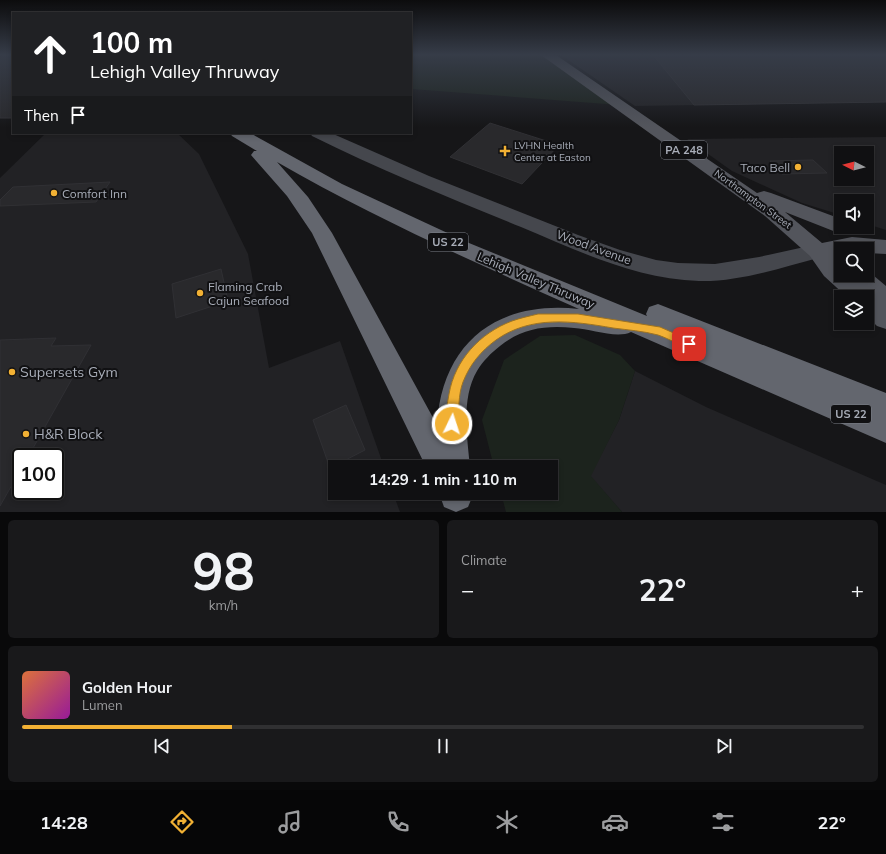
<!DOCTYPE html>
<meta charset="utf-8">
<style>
:root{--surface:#101012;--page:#19191b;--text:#f1f3f6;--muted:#9c9d9f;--line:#303032;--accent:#f2b134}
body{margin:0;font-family:Mulish,sans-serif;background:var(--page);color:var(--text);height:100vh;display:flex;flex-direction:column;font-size:15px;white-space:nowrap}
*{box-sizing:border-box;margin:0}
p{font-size:13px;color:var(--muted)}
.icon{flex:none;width:22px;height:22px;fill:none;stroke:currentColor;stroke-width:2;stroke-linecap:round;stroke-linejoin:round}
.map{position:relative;height:512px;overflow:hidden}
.panel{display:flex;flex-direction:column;gap:8px;padding:8px;background:#09090a;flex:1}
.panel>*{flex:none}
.banner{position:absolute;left:12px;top:12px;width:400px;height:122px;border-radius:0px;box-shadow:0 2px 6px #0003,0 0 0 1px var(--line);background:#202124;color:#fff;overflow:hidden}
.needle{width:26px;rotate:276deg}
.controls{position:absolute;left:834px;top:146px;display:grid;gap:8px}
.controls a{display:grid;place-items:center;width:40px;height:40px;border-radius:0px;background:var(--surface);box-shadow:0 2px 6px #0003,0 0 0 1px var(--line);font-size:20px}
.speed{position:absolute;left:12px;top:448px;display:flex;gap:8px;font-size:20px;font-weight:700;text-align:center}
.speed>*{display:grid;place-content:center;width:52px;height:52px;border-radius:50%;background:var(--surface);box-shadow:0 2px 6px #0003,0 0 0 1px var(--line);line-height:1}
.speed .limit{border:2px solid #111;border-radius:6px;background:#fff;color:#111}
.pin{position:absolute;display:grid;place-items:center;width:34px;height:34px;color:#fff;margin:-17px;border-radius:8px;box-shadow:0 2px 6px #0006}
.me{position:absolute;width:44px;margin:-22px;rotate:4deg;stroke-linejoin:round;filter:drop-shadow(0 0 3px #0008)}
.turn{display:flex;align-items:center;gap:14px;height:84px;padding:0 12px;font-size:18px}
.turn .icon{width:52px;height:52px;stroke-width:2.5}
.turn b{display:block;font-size:28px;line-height:34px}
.then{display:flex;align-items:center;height:38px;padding:0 12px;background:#0003;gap:8px;font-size:15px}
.big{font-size:30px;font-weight:700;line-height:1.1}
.panel .widget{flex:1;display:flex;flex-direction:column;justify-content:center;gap:6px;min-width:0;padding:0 14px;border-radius:6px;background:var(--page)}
.panel .dial{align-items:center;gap:0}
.dial b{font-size:52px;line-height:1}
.song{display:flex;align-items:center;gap:12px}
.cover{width:48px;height:48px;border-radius:6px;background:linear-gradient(135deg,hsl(20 70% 55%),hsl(300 70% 35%))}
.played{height:4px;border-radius:2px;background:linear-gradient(90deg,var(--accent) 25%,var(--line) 25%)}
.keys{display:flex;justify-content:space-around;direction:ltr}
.heat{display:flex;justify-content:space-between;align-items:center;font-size:22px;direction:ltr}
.panel .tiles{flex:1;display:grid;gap:8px;grid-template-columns:1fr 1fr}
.widget:last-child{grid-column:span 2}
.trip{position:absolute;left:328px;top:460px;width:230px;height:40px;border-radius:0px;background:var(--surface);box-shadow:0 2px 6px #0003,0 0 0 1px var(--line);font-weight:700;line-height:40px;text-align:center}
.menu{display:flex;height:64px;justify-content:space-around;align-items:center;background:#060607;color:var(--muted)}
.menu .icon{width:28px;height:28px}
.menu .selected{color:var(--accent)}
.menu b{font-size:18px;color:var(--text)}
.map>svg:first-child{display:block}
.built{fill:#222225;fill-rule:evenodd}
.green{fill:#1c231d}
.building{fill:#29292c;stroke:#303034}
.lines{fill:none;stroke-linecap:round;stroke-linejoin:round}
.secondary{fill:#45474d;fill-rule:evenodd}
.primary{fill:#53555c;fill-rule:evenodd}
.motorway{fill:#63666e;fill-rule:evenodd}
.route{fill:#f2b134;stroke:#9d7322}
.poi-dot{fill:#f2b134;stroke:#111113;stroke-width:1.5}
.labels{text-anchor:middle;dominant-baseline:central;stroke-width:4;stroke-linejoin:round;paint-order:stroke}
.far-poi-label{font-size:10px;fill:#a8adb8;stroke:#111113;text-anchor:start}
.far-street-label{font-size:10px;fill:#a8adb8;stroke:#111113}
.shield{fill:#111113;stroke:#7b7e86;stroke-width:1}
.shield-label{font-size:11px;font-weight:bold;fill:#a8adb8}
.poi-label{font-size:12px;fill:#a8adb8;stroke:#111113;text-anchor:start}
.street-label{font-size:12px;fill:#a8adb8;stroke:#111113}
.near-poi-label{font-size:14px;fill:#a8adb8;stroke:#111113;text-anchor:start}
</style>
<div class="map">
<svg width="886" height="512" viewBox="0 0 886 512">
<rect width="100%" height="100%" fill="#161618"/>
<!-- built -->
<g class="built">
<polygon points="561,55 886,55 886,102 635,106"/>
<path d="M 46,133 L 177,133 L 199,154 L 248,254 L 269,368 L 340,341 L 384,467 L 335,467 L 335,493 L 393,493 L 400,512 L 0,512 L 0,178 ZM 21,457 L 55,457 L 55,491 L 21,491 Z"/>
<path d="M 886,137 L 886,230 L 867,224 L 867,201 L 841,201 L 841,215 L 802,203 L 732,171 L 687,139 ZM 841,153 L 867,153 L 867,179 L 841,179 Z"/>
<polygon points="635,371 706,407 886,485 886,512 622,512 590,476 619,420"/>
</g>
<!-- green -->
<g class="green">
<polygon points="411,55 547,55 619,105 411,89"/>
<polygon points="575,335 620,355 635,371 619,420 591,476 622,512 506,512 501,493 551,493 551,467 494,467 482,420 504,360 540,336"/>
</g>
<!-- building -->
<g class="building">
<polygon points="4,55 13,55 13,118 0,118 0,58"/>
<polygon points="653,55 886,55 886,102 694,105"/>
<polygon points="490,123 559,145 522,184 450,157"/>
<polygon points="813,160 827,173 782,174 770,161"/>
<polygon points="110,182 96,202 0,206 0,200 13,187"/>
<polygon points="221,269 228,301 176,318 172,284"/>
<polygon points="56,338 51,346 91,345 28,457 21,457 21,469 0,506 0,340"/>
<polygon points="346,405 365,450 330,468 313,420"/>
</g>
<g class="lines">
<!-- secondary -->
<path class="secondary" d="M 310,133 L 331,133 L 429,176 L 578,235 L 620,250 L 656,260 L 678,263 L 715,264 L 759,257 L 818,244 L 826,246 L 829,251 L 826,256 L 818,258 C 780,268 739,282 699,281 C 636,279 578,251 521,227 C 450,198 380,170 312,136 Z"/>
<!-- primary -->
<polygon class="primary" points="541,55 556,55 757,193 764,191 771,193 841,219 841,227 851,227 848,232 841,234 785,212 822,243 852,237 886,240 886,254 867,253 867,249 841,249 841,254 833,255 841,265 841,275 867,275 867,270 886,286 886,329 877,326 867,316 867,297 847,297 824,276 810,256 765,216"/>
<!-- motorway -->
<g class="motorway">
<path d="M 230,133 L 250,133 L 342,184 L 469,243 L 647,316 L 646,314 L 649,307 L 658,304 L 886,393 L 886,443 L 631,332 C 617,339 591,329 574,328 C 547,325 522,328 500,346 C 491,353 483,361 477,371 C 461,398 467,437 470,467 L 426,467 L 312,233 L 287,196 L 251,155 L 254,151 L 257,151 L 232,136 ZM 277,162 C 374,218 476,263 579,309 C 498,300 442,342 437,425 L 332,233 L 308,197 Z"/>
<polygon points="439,493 472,493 473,495 468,507 456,512 444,507"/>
</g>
</g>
<!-- sky -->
<linearGradient id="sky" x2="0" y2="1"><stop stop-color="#0c0c0d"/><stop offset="0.43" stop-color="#363c48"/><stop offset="1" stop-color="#363c48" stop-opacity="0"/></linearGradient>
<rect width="886" height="127" fill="url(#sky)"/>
<!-- route -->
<path class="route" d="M 538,314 L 578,314 L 660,327 L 692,341 L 694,344 L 692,347 L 689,348 C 678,345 668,338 658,335 C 643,331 628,330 613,328 C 573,321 531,315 496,340 C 481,351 470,364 463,382 C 458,395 459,411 458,424 L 456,428 L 452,430 L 447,428 L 445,424 C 446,414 447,404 449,394 C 455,360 480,333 512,321 C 520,318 530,316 538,314 Z"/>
<!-- markers -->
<g class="poi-dot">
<path d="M503 145h4v4h4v4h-4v4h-4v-4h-4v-4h4z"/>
<circle cx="798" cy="167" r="4"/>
<circle cx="54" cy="193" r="4"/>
<circle cx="200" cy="293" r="4"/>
<circle cx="12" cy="372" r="4"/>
<circle cx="26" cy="434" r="4"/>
</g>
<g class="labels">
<!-- far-poi labels -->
<g class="far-poi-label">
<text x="514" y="145">LVHN Health<tspan x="514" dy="12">Center at Easton</tspan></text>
</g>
<!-- far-street labels -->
<g class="far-street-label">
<text transform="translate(753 199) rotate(36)">Northampton Street</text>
</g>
<!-- shield labels -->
<g class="shield">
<rect x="661" y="141" width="46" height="18" rx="3"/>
<rect x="428" y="233" width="40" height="18" rx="3"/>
<rect x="831" y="405" width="40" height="18" rx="3"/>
</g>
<g class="shield-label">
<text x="684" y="150">PA 248</text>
<text x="448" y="242">US 22</text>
<text x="851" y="414">US 22</text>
</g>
<!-- poi labels -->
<g class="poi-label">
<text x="790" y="167" text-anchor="end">Taco Bell</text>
<text x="62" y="193">Comfort Inn</text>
<text x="208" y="286">Flaming Crab<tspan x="208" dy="14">Cajun Seafood</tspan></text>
</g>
<!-- street labels -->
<g class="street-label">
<text transform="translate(594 247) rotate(20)">Wood Avenue</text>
<text transform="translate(536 280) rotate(23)">Lehigh Valley Thruway</text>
</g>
<!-- near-poi labels -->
<g class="near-poi-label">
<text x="20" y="372">Supersets Gym</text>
<text x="34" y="434">H&amp;R Block</text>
</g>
</g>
</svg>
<div class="controls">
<a><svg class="needle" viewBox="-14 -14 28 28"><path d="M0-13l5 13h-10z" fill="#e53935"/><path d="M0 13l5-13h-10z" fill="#9c9d9f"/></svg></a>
<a><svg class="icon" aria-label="sound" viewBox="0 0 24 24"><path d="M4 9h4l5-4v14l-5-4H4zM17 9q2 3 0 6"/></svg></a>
<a><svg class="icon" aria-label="search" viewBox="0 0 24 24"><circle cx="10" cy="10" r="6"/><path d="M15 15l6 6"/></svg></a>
<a><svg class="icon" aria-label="layers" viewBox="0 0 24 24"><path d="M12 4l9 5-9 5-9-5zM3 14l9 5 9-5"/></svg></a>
</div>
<div class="speed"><div class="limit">100</div></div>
<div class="pin" style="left:689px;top:344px;background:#d93025"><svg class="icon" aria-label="arrive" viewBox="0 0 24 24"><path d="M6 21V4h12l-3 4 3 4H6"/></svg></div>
<svg class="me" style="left:452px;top:424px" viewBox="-20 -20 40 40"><circle r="17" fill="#f2b134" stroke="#fff" stroke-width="3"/><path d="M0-11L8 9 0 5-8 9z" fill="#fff"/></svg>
<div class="trip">14:29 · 1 min · 110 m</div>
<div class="banner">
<div class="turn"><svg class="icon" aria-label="ahead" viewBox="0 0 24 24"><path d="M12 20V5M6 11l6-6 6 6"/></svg><div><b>100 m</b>Lehigh Valley Thruway</div></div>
<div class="then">Then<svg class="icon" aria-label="arrive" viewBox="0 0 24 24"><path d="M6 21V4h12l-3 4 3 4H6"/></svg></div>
</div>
</div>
<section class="panel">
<div class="tiles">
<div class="widget dial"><b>98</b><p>km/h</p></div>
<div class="widget"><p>Climate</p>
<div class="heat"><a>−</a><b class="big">22°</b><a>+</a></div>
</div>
<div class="widget">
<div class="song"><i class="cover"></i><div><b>Golden Hour</b><p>Lumen</p></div></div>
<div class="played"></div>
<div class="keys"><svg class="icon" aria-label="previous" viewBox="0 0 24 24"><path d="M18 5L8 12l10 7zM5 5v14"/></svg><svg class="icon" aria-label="pause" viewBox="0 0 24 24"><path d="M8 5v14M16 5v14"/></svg><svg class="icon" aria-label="next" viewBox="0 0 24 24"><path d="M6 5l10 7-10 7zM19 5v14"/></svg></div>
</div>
</div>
</section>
<nav class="menu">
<b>14:28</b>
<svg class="icon selected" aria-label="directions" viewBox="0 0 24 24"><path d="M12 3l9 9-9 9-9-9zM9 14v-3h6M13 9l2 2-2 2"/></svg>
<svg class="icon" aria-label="music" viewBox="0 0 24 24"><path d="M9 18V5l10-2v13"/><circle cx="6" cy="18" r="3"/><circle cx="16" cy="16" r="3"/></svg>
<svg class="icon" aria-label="phone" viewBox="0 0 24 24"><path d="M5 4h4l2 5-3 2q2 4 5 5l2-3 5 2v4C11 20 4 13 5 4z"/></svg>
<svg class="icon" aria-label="climate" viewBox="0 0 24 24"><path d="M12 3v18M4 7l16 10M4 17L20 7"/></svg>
<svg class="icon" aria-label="car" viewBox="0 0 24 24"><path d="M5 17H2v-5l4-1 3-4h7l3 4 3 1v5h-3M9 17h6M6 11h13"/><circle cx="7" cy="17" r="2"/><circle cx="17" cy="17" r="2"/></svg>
<svg class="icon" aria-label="filters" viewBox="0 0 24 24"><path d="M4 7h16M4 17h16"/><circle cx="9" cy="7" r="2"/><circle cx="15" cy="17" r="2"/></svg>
<b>22°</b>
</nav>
